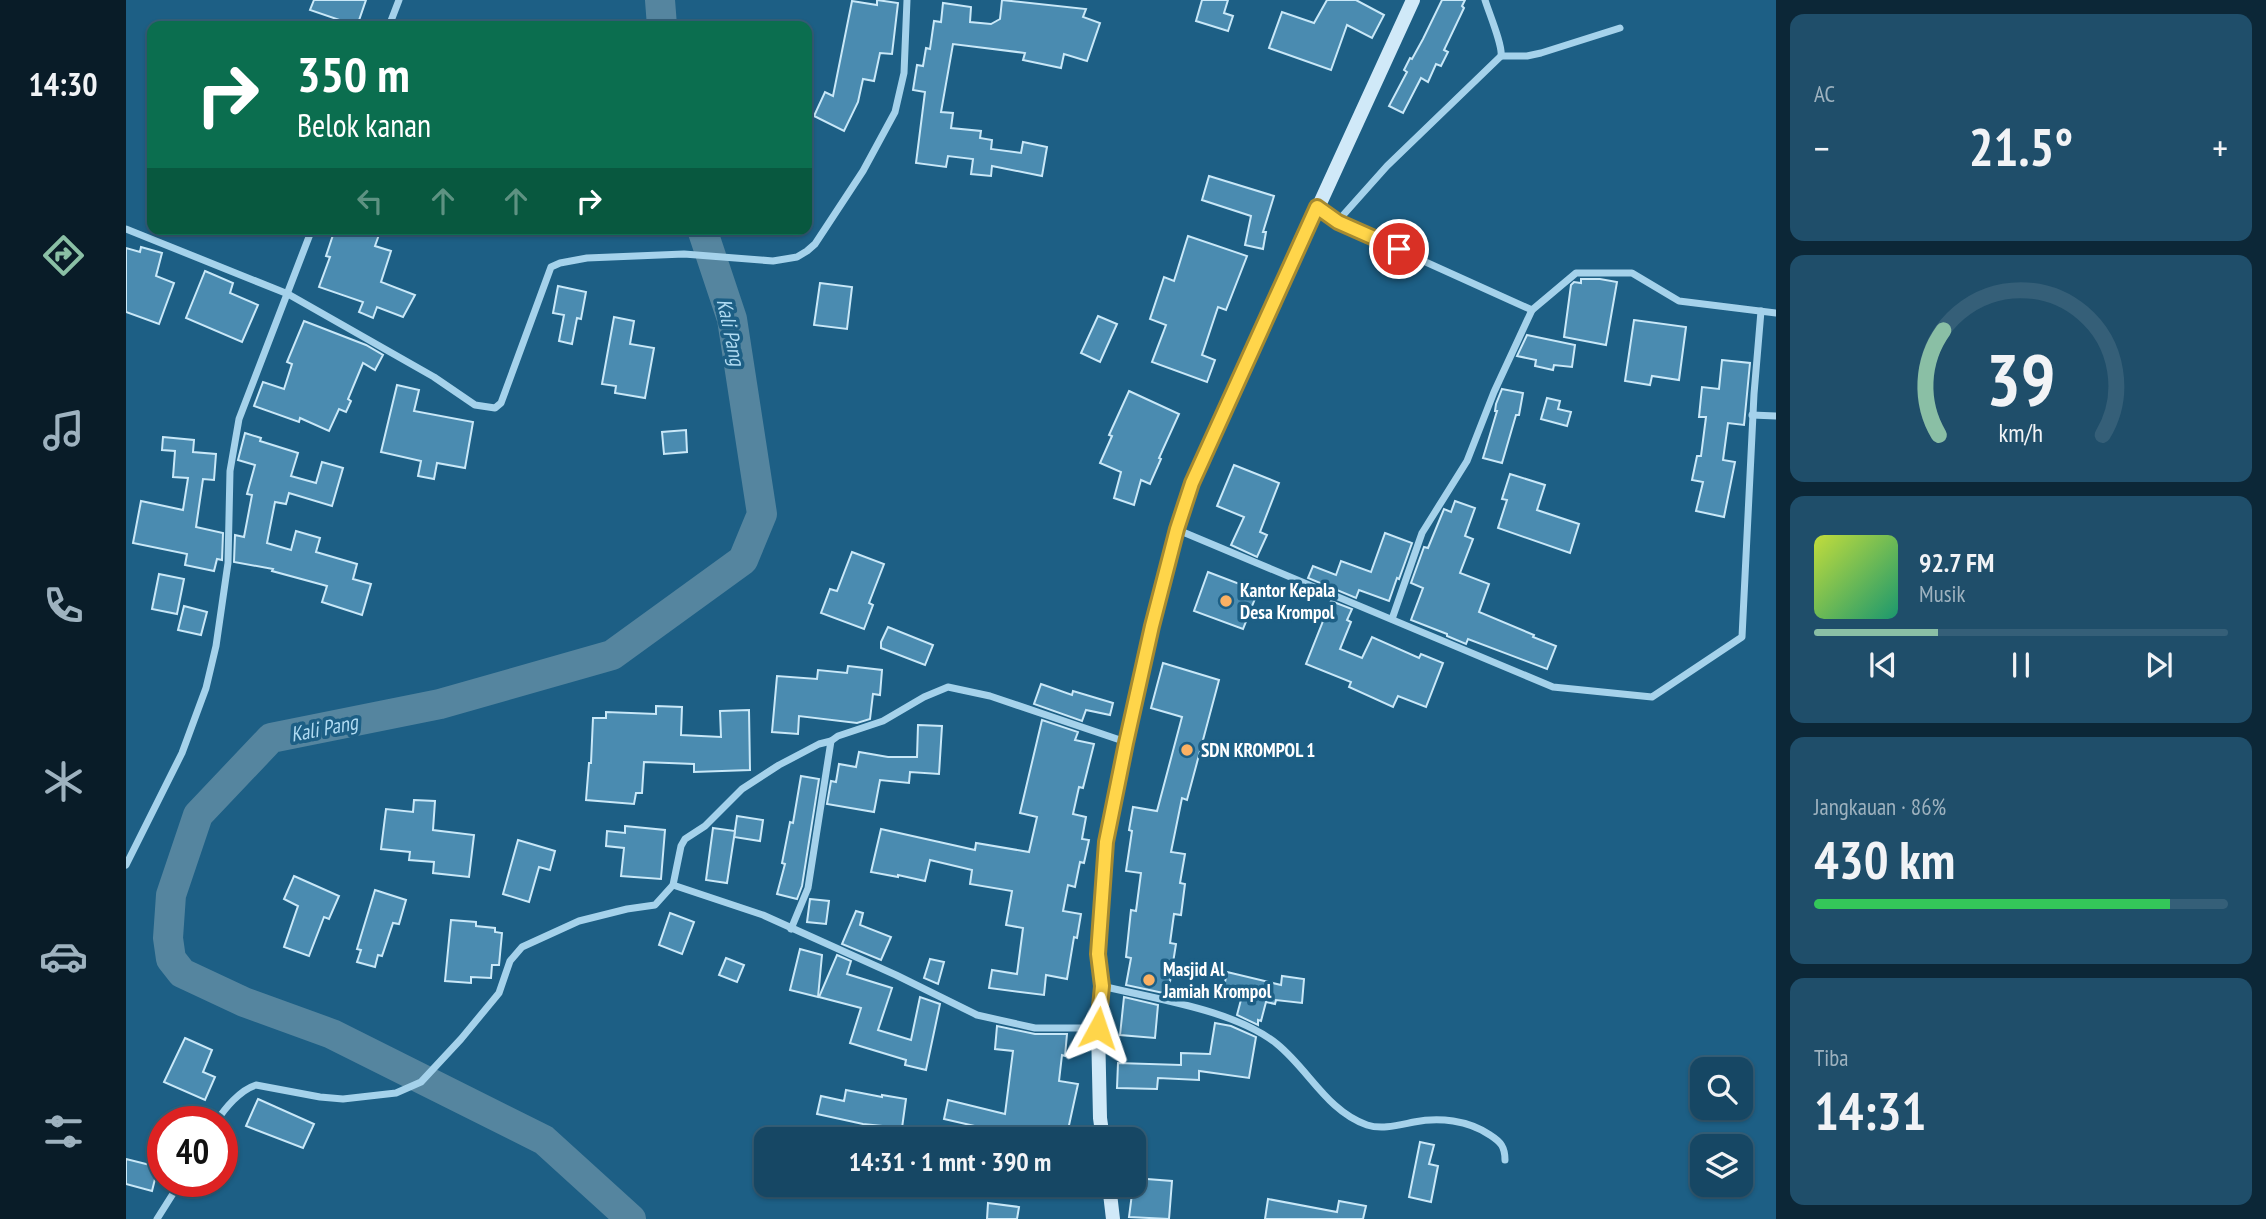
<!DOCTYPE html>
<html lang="id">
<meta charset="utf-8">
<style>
:root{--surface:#164764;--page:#1f4e6a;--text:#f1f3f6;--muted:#9eb2bf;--line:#355f78;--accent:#8abfa5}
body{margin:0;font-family:"PT Sans Narrow",sans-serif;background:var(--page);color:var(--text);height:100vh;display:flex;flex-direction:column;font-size:26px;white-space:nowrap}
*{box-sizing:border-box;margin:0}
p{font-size:23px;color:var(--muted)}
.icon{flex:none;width:38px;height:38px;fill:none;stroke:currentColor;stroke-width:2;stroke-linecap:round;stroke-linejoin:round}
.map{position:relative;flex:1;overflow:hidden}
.panel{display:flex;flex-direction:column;gap:14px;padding:14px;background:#0c2737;width:490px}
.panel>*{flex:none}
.top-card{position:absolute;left:21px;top:21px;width:665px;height:214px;border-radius:14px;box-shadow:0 2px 5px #0004,0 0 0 2px var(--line);background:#0b6e4f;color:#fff;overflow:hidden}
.controls{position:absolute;left:1564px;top:1057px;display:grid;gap:14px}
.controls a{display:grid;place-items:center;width:63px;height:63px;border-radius:14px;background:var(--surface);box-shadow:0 2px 5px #0004,0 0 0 2px var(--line);font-size:35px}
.speed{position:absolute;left:21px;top:1106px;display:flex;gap:14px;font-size:35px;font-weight:700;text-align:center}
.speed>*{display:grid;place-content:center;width:91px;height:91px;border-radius:50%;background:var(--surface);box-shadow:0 2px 5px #0004,0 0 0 2px var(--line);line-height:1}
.speed .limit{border:10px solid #d22;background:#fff;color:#111}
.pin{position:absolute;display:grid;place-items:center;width:60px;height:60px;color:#fff;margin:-30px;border:4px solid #fff;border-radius:50%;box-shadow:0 2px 7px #0007}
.me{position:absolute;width:77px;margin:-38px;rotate:5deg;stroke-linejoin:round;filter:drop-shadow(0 0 5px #0008)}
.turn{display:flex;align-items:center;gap:24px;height:147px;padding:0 35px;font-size:32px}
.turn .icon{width:91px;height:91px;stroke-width:2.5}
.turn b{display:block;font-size:49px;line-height:60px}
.lanes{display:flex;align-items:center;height:66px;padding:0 35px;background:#0003;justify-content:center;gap:35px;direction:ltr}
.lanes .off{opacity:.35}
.big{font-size:52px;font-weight:600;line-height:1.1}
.panel .tile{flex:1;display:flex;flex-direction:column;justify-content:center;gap:10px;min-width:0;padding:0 24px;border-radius:14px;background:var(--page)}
.panel .dial{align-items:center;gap:0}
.dial svg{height:182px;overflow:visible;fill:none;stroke:var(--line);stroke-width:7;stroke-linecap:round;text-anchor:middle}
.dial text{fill:var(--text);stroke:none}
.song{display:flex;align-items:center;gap:21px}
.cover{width:84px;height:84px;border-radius:10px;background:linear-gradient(135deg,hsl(70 70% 55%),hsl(160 70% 35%))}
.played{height:7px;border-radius:4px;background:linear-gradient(90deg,var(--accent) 30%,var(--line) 30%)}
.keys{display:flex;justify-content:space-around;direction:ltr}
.heat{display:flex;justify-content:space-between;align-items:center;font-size:38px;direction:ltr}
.charge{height:10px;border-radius:5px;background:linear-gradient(90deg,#34c759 86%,var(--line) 0)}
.trip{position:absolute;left:628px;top:1127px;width:392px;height:70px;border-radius:14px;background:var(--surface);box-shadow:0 2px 5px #0004,0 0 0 2px var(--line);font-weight:600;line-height:70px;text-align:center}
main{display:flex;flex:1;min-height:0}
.menu{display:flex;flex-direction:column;width:126px;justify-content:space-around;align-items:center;background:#091c28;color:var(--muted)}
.menu .icon{width:49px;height:49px}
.menu .active{color:var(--accent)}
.menu b{font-size:32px;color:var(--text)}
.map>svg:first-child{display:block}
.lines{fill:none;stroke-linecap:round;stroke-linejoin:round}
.river{stroke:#55859f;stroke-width:30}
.building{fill:#4a8bb0;stroke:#c9e8f8;stroke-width:2}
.street{stroke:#a5d2eb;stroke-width:7}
.secondary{stroke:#d0e9f8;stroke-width:14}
.route-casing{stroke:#a68a30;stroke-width:18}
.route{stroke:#ffd54a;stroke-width:12}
.poi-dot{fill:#fbb163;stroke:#1d5f85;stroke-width:2.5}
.labels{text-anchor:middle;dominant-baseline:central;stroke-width:7;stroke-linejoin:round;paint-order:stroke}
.poi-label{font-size:19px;font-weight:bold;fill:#fff;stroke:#1d5f85;text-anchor:start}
.water-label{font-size:21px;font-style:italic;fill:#b0dbf2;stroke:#1d5f85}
</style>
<main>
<nav class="menu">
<b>14:30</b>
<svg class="icon active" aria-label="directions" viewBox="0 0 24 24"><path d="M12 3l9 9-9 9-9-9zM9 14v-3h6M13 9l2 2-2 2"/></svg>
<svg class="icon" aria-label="music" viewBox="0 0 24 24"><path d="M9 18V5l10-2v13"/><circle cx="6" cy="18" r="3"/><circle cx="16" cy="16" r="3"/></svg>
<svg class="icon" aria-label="phone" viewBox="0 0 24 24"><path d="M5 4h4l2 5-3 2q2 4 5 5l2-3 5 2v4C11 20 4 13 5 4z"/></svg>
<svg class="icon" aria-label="climate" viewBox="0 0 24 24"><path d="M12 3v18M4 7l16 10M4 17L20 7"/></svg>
<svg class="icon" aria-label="car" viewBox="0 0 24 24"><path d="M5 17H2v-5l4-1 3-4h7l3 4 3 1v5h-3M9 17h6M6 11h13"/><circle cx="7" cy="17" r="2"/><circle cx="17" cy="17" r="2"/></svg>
<svg class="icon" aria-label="filters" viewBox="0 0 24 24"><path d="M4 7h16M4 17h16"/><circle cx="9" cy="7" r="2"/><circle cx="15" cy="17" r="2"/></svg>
</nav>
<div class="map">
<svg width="1650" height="1219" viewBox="0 0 1650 1219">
<rect width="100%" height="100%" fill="#1d5f85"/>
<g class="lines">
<!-- river -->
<g class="river">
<polyline points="534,0 536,26"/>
<polyline points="505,1219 418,1140 206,1034 118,1002 56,973 45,959 42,938 45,895 72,815 145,738 314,704 486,655 617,560 636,514 606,319 576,229"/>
</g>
</g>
<!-- building -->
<g class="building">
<polygon points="188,0 240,0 231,26 184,10"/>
<polygon points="751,0 772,3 766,54 754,53 748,81 737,79 732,102 718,131 688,116 699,92 707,96 726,1 751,5"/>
<polygon points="876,0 960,9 957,17 974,23 961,61 938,54 935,68 897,60 899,53 827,44 815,112 827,113 825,128 855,131 854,138 866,140 865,149 895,153 897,142 921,147 916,176 866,166 865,176 845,174 847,159 822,156 820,167 790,163 799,92 787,90 791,65 797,66 800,48 804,49 808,21 815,22 817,3 845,7 844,22 865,24 874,19"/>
<polygon points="1076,0 1102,0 1098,13 1107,16 1102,31 1070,21"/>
<polygon points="1201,0 1230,0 1258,15 1246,38 1221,25 1205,70 1143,48 1156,12 1188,23"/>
<polygon points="1316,0 1339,0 1336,6 1338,8 1318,50 1322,52 1315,66 1310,64 1302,82 1295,78 1277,113 1263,106 1281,72 1278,70 1284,58 1286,59 1297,39"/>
<polygon points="1083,176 1148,196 1137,232 1140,232 1137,249 1119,245 1125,216 1076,200"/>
<polygon points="209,229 255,229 249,246 265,251 255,282 289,295 277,317 251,307 247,318 233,312 237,302 193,287 204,257 200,256"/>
<polygon points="1062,236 1121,256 1100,310 1092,307 1076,355 1089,360 1081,382 1026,362 1040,325 1024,319 1038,277 1048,281"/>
<polygon points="15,247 36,253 30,276 48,283 33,324 0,312 0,248 14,252"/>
<polygon points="79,271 107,283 104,293 132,305 116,342 60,318"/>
<polygon points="1455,279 1474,279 1491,282 1480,345 1438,337 1445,285 1448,282 1455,283"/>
<polygon points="694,283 726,287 721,329 688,325"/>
<polygon points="432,286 460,292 455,319 451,318 446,344 433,341 438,315 427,313"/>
<polygon points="972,316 991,324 974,362 955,353"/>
<polygon points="488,317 508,321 504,344 528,348 519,398 489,393 490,386 476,384"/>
<polygon points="1508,320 1560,327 1553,380 1526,376 1524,385 1499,381"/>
<polygon points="178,321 240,345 257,355 249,370 237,363 222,399 225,401 220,412 213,409 203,431 174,418 173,422 128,406 137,382 158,389 166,364 161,362"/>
<polygon points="1401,335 1449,345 1446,367 1428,365 1427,370 1409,366 1410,360 1391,356"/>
<polygon points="1596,360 1624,363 1618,425 1602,423 1597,460 1609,462 1598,517 1570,511 1577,482 1566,480 1571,456 1575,456 1580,417 1573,417 1576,387 1593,389"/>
<polygon points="271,385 293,390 288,411 347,422 339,468 311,463 308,479 292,476 295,461 255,452"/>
<polygon points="1376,389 1397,393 1393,415 1390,415 1376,463 1357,458 1371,411 1369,411 1370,404"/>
<polygon points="1003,391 1053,414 1033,458 1035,459 1024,484 1015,480 1008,505 988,498 995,472 974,463 986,436 983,435"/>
<polygon points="1421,398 1434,401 1432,409 1445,412 1441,426 1415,419"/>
<polygon points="560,430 561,452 538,454 536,432"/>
<polygon points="119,433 135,438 134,441 172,453 165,476 190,483 196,462 217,468 206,506 163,493 160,504 149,502 141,543 165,550 170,531 194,538 190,552 231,564 227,579 245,584 236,615 196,602 201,586 146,571 147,569 108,562 109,535 118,537 126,495 121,494 129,465 112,460"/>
<polygon points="37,437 68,440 67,452 90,454 88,480 77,479 70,527 97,533 96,560 91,559 88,571 59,565 61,554 7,543 15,501 57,510 62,478 47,477 49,451 36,450"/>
<polygon points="1108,465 1153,483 1134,532 1141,535 1131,557 1105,545 1118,517 1091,506"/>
<polygon points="1384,474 1419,485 1411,510 1453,524 1444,553 1372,528 1381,500 1376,499"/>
<polygon points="1329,501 1349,508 1339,536 1347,539 1334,573 1363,584 1353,612 1408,635 1407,637 1430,646 1421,669 1342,639 1340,644 1321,636 1321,634 1285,620 1297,588 1285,583 1298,547 1302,548 1318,509 1325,512"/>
<polygon points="1259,533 1286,543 1273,579 1271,578 1263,601 1233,590 1230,598 1182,578 1187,566 1210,575 1215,561 1245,572"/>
<polygon points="726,552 758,564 743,603 747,605 738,629 695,613 704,589 711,591"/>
<polygon points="1082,572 1132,591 1117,629 1068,611"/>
<polygon points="33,574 58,579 51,614 26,609"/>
<polygon points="1205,601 1226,609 1221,620 1225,622 1214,649 1236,658 1246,637 1293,658 1295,654 1317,663 1300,707 1272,696 1267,707 1223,687 1225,682 1180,664"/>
<polygon points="58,606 81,612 75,635 52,630"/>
<polygon points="762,627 807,645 799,665 755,648 755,642"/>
<polygon points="1037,663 1093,680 1061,800 1056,798 1045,852 1059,854 1054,883 1059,884 1055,915 1048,914 1044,943 1050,944 1042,994 1000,985 1005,958 1000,957 1005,910 1010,911 1015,873 1000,871 1006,831 1003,830 1007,807 1031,811 1056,717 1025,708"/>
<polygon points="722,666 756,670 754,695 747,694 744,719 731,723 673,716 672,734 646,732 651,676 691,679 692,670 721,673"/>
<polygon points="915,684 946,695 947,691 987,703 984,715 960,710 956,721 908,704"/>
<polygon points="530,706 556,707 555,735 595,737 594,711 623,710 624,770 568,772 568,764 518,762 516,793 510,793 508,804 460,800 463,763 465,763 467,718 480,718 480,712 530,714"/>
<polygon points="916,720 952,732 949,740 968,744 957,788 953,787 947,814 960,817 956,839 963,840 958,863 954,862 949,887 942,885 937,911 955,914 951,938 948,937 941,979 920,975 918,995 863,988 866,970 891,974 897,928 880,925 886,891 844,884 846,870 804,860 799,881 772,875 772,877 745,872 755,829 849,850 850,843 903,852 911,817 894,813"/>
<polygon points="792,725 816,726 813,774 784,772 783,783 754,780 748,812 701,804 705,781 710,782 713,764 730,767 733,752 762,757 791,757"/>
<polygon points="675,776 693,779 676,886 671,899 651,894 659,864 656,863 664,822 667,823"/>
<polygon points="288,800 309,801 307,830 348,835 343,877 307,873 308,862 283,860 284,852 255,849 260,809 287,812"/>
<polygon points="611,816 637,820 634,841 608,837"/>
<polygon points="499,826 539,830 535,879 495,876 498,848 480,846 481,831 499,833"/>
<polygon points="587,828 609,831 601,883 580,880"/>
<polygon points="392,840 429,851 424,870 413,867 403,902 377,894"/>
<polygon points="168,876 213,896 203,919 198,917 183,956 158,947 172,906 158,899"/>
<polygon points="249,890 280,900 273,924 267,923 256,956 252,955 249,967 231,962 235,950 231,949"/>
<polygon points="684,899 703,901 700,924 681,922"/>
<polygon points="730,911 737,913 734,925 765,937 755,960 716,944"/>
<polygon points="544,913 568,922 556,954 533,945"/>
<polygon points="325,920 350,922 350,926 369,928 369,932 376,933 373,965 366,965 365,978 345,977 345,983 319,981"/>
<polygon points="674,949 696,955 692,997 664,990"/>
<polygon points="711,955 725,961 721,974 766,988 752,1030 785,1040 794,997 814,1004 800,1070 779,1065 780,1060 724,1043 735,1008 693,997"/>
<polygon points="600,958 618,965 611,982 593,975"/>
<polygon points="804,959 818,962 812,984 798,978"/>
<polygon points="1101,972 1155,985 1156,976 1178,979 1176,1003 1150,1000 1149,1004 1140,1002 1135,1021 1132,1020 1132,1025 1111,1015 1116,996 1097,992"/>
<polygon points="998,997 1032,1005 1029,1038 994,1035"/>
<polygon points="1089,1023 1105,1026 1130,1037 1123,1078 1073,1071 1073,1080 1032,1078 1031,1089 991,1088 992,1063 1055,1065 1055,1053 1084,1054"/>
<polygon points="871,1026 909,1034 941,1034 939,1056 936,1055 933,1081 952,1084 940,1139 887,1139 888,1135 818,1119 822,1100 879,1114 887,1051 869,1049"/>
<polygon points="59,1038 86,1050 77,1072 89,1077 79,1100 38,1082"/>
<polygon points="720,1090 756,1097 756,1095 780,1099 776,1128 737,1124 691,1114 695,1096 718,1101"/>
<polygon points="132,1099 188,1124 177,1148 120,1126"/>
<polygon points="1294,1142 1308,1145 1303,1164 1312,1166 1305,1202 1283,1197"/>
<polygon points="0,1159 32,1167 26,1191 0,1184"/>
<polygon points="1008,1178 1046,1181 1043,1219 1003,1217"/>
<polygon points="1142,1199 1211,1212 1213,1201 1240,1206 1237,1219 1139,1219"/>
<polygon points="862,1203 893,1207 891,1219 861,1219"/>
</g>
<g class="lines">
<!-- street -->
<g class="street">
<polyline points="263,26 273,0"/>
<polyline points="1375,56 1401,56 1415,53 1494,28"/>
<polyline points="1193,208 1211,222 1406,310 1450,273 1506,273 1553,301 1650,313"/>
<path d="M 1211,222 L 1261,166 L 1375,56 C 1377,46 1363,13 1359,0"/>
<polyline points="0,229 162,294 308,377 349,405 369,408 375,403 425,267 434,263 461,258 558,254 647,261 671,257 681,251 689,244 737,171 769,112 778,73 781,0"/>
<polyline points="1626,415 1650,416"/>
<polyline points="1052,530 1427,687 1526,697 1616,637 1628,394 1635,311"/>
<polyline points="1266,619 1296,533 1341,461 1368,392 1406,310"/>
<polyline points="0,865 56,753 80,688 90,646 102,563 104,471 113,419 186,229"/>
<polyline points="547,885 637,915 770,975 851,1015 909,1028 972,1028"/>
<polyline points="665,929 682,888 705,741"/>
<path d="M 976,986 C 1029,999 1109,1010 1151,1044 C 1183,1070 1201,1111 1241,1125 C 1256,1130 1273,1125 1288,1122 C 1313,1117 1342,1120 1364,1135 C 1375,1142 1379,1147 1379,1160"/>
<path d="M 90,1122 C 99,1108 114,1090 130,1085 L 194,1097 L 217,1099 L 270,1093 L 295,1082 L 335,1039 L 373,993 L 384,961 L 396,947 L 453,921 L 501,909 L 529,905 L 547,885 L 555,846 L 559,839 L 579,826 L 616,789 L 653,765 L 693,744 L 705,741 L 712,736 L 757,721 L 798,697 L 822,687 L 864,696 L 1000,742"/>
<polyline points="31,1219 55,1181"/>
</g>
<!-- secondary -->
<g class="secondary">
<polyline points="977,1139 974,1118 972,1028 976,986 972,954 980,842 1000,742 1026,626 1051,529 1066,483 1287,0"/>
<polyline points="983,1185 987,1219"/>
</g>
</g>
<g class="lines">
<!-- route casing -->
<g class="route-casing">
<polyline id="route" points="972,1028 976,986 972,954 980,842 1000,743 1026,626 1051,529 1066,483 1191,207 1212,222 1273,249"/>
</g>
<!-- route -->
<use href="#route" class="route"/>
</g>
<!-- markers -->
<g class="poi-dot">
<circle cx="1100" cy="601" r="7"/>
<circle cx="1061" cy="750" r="7"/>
<circle cx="1023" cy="980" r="7"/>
</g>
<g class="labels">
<!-- poi labels -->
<g class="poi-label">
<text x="1114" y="590">Kantor Kepala<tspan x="1114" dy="22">Desa Krompol</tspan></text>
<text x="1075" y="750">SDN KROMPOL 1</text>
<text x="1037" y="969">Masjid Al<tspan x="1037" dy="22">Jamiah Krompol</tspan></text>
</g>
<!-- water labels -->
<g class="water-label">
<text transform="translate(605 332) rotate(78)">Kali Pang</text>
<text transform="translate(198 728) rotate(-11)">Kali Pang</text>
</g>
</g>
</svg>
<div class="controls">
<a><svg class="icon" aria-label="search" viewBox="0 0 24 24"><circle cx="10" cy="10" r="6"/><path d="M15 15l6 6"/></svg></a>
<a><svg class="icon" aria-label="layers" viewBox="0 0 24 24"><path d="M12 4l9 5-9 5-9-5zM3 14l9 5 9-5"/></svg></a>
</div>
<div class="speed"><div class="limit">40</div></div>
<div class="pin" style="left:1273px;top:249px;background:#d93025"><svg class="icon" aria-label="arrive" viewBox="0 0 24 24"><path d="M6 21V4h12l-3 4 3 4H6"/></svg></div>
<svg class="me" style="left:972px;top:1028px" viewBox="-20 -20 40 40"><path d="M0-17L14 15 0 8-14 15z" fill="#ffd54a" stroke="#fff" stroke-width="4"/></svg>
<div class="trip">14:31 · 1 mnt · 390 m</div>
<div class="top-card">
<div class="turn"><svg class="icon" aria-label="right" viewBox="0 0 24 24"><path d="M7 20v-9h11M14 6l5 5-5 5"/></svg><div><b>350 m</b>Belok kanan</div></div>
<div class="lanes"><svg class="icon off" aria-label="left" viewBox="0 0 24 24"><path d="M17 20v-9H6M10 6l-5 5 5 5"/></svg><svg class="icon off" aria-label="ahead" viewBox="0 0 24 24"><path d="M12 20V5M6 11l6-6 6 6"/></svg><svg class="icon off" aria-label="ahead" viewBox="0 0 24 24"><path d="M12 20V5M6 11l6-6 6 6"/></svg><svg class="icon" aria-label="right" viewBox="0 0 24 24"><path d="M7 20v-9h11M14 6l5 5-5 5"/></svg></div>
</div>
</div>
<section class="panel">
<div class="tile"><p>AC</p>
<div class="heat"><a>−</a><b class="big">21.5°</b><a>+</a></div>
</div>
<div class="tile dial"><svg viewBox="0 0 100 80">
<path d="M14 69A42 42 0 1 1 86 69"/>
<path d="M14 69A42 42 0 0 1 16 23" stroke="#8abfa5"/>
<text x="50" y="56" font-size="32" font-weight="700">39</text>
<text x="50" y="72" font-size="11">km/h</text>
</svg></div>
<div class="tile">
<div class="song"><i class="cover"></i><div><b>92.7 FM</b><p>Musik</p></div></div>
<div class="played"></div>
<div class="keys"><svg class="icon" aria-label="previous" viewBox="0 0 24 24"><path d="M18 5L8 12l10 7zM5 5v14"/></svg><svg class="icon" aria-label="pause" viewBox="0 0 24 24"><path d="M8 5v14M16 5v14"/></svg><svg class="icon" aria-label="next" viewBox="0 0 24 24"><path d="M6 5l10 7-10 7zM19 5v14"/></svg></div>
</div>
<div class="tile"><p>Jangkauan · 86%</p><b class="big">430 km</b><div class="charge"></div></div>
<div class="tile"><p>Tiba</p><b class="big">14:31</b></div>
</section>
</main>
